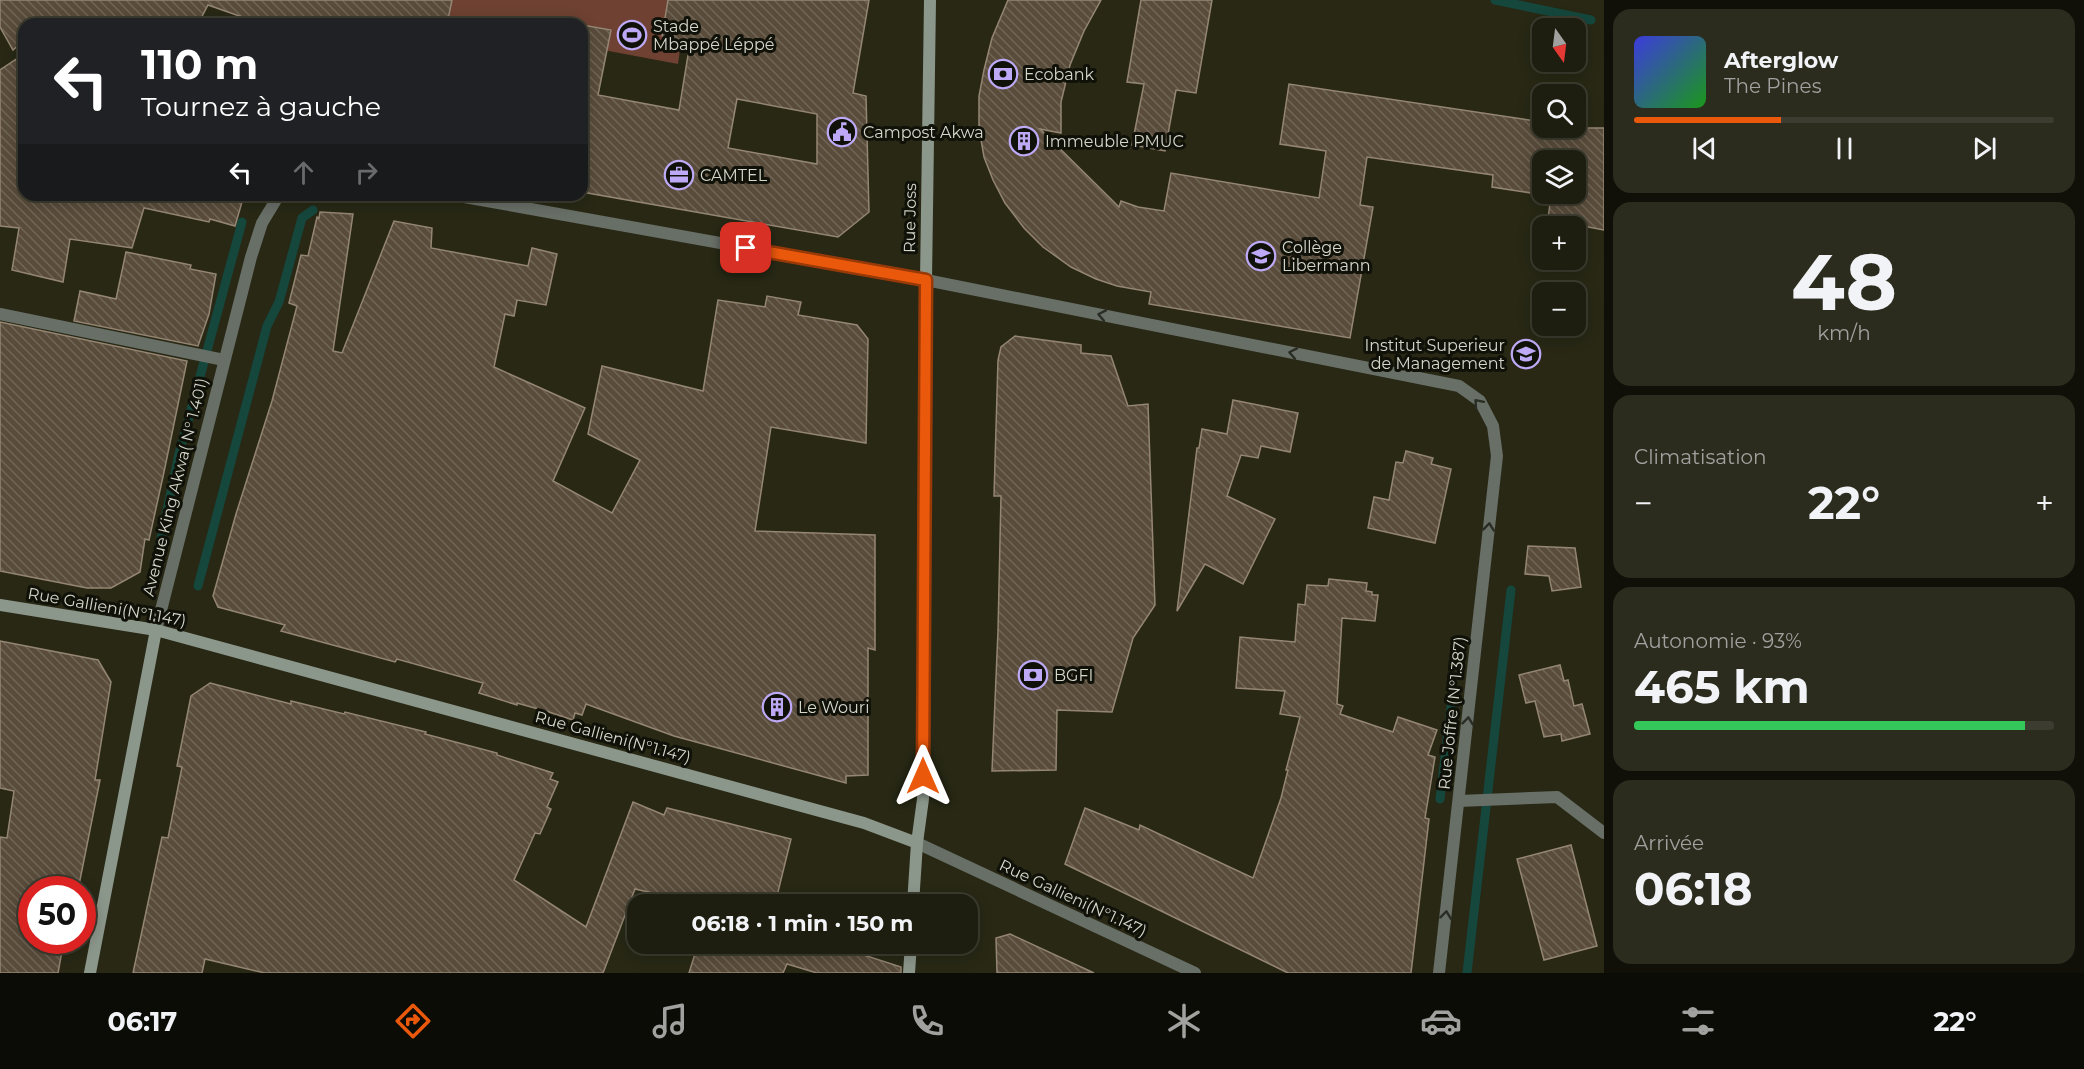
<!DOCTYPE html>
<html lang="fr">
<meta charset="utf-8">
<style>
:root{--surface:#1e1e10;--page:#2b2b1e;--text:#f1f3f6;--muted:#a1a29f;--line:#3c3c30;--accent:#ea580c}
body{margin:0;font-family:Montserrat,sans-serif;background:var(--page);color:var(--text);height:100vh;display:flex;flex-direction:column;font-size:22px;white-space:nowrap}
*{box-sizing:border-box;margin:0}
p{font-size:20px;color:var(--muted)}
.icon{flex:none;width:33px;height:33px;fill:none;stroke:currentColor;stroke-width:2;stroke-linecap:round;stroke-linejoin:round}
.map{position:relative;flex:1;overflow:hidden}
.drawer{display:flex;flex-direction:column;gap:9px;padding:9px;background:#101009;width:480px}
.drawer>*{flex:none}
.guide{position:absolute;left:18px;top:18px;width:570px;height:183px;border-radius:18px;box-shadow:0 3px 15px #0003,0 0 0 2px var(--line);background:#202124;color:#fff;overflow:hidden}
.needle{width:39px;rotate:166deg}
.controls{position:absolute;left:1532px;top:18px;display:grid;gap:12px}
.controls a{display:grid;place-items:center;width:54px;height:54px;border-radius:12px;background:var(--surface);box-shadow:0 3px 15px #0003,0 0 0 2px var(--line);font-size:30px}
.speed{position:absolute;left:18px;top:876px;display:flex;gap:12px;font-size:30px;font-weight:700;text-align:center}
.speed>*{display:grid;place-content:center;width:78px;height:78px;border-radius:50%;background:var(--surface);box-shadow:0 3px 15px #0003,0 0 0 2px var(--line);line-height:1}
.speed .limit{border:9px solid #d22;background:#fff;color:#111}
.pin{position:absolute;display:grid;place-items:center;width:51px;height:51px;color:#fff;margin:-26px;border-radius:12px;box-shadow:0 3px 9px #0006}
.me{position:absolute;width:66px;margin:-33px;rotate:0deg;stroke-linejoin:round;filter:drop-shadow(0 0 4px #0008)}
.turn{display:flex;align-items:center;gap:21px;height:126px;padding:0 24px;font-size:27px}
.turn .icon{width:78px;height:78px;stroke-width:2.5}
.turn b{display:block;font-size:42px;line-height:51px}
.lanes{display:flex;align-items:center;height:57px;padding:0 24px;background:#0003;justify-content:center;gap:30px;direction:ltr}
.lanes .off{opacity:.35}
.big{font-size:45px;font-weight:700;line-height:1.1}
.drawer .card{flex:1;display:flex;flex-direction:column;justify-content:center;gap:9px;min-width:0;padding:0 21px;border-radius:18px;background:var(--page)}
.drawer .dial{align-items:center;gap:0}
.dial b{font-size:78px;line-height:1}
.song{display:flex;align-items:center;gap:18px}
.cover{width:72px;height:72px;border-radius:9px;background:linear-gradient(135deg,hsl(240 70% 55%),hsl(120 70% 35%))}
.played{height:6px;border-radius:3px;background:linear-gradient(90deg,var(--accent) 35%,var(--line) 35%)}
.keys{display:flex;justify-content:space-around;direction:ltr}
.heat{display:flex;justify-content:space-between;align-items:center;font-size:33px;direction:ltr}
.charge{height:9px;border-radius:4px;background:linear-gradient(90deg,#34c759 93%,var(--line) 0)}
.trip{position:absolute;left:627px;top:894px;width:351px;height:60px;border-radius:18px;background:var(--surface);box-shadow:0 3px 15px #0003,0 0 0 2px var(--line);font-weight:700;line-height:60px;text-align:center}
.menu{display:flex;height:96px;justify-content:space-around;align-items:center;background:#0c0c06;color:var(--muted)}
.menu .icon{width:42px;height:42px}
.menu .selected{color:var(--accent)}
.menu b{font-size:27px;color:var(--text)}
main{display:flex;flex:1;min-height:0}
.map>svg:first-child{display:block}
.green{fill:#6e4132}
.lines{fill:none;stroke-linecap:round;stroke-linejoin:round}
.stream{stroke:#15473d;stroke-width:9}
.building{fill:url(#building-back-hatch);stroke:#958673;stroke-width:1.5;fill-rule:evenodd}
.street{stroke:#686f67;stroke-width:12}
.secondary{stroke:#8c978b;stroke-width:12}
.oneway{stroke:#2a2d24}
.route-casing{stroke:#983908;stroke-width:15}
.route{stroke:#ea580c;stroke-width:10}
.labels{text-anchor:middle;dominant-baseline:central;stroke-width:6;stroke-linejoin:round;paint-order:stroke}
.poi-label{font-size:16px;fill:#d6d7cb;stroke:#101108;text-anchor:start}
.street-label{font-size:16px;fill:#d6d7cb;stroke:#101108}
</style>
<main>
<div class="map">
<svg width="1604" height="973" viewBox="0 0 1604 973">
<defs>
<pattern id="building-back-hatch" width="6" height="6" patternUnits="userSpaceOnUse" patternTransform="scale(1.5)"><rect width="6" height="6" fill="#594c3b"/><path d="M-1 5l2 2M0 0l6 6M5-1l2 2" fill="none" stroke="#706556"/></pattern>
</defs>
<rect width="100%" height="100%" fill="#282815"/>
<!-- green -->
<polygon class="green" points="346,0 687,0 678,64 582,46 582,24 470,24"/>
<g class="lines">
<!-- stream -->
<g class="stream">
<polyline points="1495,0 1591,20"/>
<polyline points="157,557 179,454 242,222"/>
<polyline points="198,586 267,326 279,302 302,218 313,210"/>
<polyline points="1440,799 1453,691"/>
<polyline points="1467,973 1511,590"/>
</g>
</g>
<!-- building -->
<g class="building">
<polygon points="0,0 452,0 447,24 262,24 208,5 198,24 58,24 45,19 40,24 24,24 24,40 13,50 0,27"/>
<path d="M 668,0 L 869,0 L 853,93 L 866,96 L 869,212 L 838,237 L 582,192 L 582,25 L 611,30 L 598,95 L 679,110 L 690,43 L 662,36 ZM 737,99 L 817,114 L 817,164 L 728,148 Z"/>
<path d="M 1008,0 L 1101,0 L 1084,31 L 1070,65 L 1061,102 L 1061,133 L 1040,129 L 1119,207 L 1121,201 L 1138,207 L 1164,211 L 1171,173 L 1319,198 L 1326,151 L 1280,144 L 1289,84 L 1542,122 L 1542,128 L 1604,128 L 1604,230 L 1583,226 L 1547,226 L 1551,196 L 1492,187 L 1493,175 L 1367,157 L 1360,205 L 1373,207 L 1350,338 L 1149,304 L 1151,292 L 1117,286 L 1096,279 L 1071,267 L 1043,247 L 1024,228 L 1005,203 L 993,180 L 984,157 L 979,128 L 979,96 L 984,70 L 992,38 ZM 1542,160 L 1575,160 L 1575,194 L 1542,194 Z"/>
<polygon points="1141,0 1212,0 1196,93 1176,90 1165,151 1132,145 1144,84 1127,82"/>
<polygon points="24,54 24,195 244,195 235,226 210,219 209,222 144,208 132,248 70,239 63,282 12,270 19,228 0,226 0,70"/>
<polygon points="320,212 353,214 333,351 342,353 394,221 432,228 431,248 528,266 532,248 557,254 546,305 517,300 514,316 505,314 494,367 585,408 553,481 612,513 640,460 588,434 602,366 703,391 718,300 765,307 767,296 801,302 798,315 857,325 868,339 866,443 771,427 755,531 875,535 875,650 868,648 868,775 846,776 846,783 674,736 586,704 582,715 575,713 573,720 549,712 517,703 517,705 479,693 483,683 397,659 395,662 281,631 285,625 218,607 213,596 236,514 272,401 297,306 289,303 301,255 308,256 317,217 319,218"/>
<polygon points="126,252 191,265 190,269 216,274 209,314 198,346 74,321 80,291 116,299"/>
<polygon points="0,322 187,361 164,472 149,540 145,539 140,572 111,588 87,588 0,571"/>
<polygon points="1015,336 1081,345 1081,353 1111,356 1128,406 1148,404 1155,605 1133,638 1112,712 1057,710 1056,770 992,771 998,631 1001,496 994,496 998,360 1001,347"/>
<polygon points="1233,400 1298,413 1290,452 1261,446 1258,458 1241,455 1227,496 1275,519 1243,584 1205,564 1177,611 1197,448 1199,448 1202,429 1227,434"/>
<polygon points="1406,451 1433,458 1431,464 1451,469 1435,543 1368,528 1374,497 1389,500 1396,462 1403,463"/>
<polygon points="1528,546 1575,548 1581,587 1552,591 1549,576 1525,574"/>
<polygon points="1329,579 1367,583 1366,591 1372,592 1372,595 1378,595 1375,621 1342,618 1337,704 1343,706 1340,714 1393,732 1398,717 1437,730 1428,755 1435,757 1425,818 1429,819 1411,973 1288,973 1065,864 1085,808 1139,830 1140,825 1253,878 1281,798 1288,770 1286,770 1300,717 1280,714 1285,691 1236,688 1240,637 1295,642 1298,604 1305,605 1307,585 1328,586"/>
<polygon points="0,641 98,660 111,682 95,780 100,780 78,890 32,890 32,940 64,940 58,973 0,973 0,837 7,838 14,791 0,788"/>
<polygon points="1560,665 1564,681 1568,680 1574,706 1582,704 1590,734 1562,741 1561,734 1544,737 1535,701 1526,703 1519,675"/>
<polygon points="210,683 291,704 291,701 344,714 345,712 426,732 425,734 497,753 497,755 553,773 550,779 558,782 547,807 551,809 540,834 535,833 514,880 586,927 633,802 664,815 667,808 791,839 775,904 699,904 635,889 603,973 265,973 205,959 202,973 133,973 162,837 168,838 182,767 177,766 191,696"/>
<polygon points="1571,845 1597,946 1544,960 1517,859"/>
<polygon points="1010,934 1094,973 997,973 996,938"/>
<polygon points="698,944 830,944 901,967 901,973 817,973 787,964 783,973 689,973"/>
</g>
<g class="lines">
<!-- street -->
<g class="street">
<polyline points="453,195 926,280 1459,386 1480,401 1493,426 1497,456 1439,973"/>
<polyline points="0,314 224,360"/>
<polyline points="156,630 251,257 262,223 279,195"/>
<polyline points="1459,801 1557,797 1604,833"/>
<polyline points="917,843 1195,973"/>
</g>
<!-- secondary -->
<g class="secondary">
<polyline points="0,605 156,630 864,823 917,843"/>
<polyline points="913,904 917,843 923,799 926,280 930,0"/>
<polyline points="90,973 156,630"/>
<polyline points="909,973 911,944"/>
</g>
</g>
<!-- one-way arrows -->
<defs><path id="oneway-chevron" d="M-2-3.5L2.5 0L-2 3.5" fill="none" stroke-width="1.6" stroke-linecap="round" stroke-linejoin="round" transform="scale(1.5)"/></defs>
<g class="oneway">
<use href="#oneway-chevron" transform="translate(1102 315) rotate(-169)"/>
<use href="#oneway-chevron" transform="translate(1293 353) rotate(-169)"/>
<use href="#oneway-chevron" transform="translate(1478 403) rotate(-131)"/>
<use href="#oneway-chevron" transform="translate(1489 527) rotate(-84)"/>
<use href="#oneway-chevron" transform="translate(1468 721) rotate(-84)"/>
<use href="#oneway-chevron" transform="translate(1446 915) rotate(-83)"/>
</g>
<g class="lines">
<!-- route casing -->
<g class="route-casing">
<polyline id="route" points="746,248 926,280 923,776"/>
</g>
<!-- route -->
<use href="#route" class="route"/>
</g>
<!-- icons -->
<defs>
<g id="stadium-ring" transform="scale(1.5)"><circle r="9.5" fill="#101108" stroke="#bda9f5" stroke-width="1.5"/><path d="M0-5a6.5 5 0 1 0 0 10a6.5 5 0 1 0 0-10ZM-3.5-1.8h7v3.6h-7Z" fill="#bda9f5"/></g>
<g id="bank-ring" transform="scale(1.5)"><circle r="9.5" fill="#101108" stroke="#bda9f5" stroke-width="1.5"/><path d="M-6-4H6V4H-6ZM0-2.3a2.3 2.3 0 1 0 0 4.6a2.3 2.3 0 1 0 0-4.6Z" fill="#bda9f5"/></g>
<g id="civic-ring" transform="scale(1.5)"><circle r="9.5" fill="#101108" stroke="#bda9f5" stroke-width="1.5"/><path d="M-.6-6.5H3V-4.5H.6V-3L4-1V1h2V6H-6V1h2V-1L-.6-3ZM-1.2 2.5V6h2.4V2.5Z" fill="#bda9f5"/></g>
<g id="building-ring" transform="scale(1.5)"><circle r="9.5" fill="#101108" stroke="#bda9f5" stroke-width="1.5"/><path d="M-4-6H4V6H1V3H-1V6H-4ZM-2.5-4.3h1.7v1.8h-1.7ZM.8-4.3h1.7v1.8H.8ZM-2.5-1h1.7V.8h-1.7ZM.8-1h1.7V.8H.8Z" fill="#bda9f5"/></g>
<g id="office-ring" transform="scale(1.5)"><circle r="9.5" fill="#101108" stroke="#bda9f5" stroke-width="1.5"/><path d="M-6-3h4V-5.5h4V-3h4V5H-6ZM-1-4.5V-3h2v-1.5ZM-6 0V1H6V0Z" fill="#bda9f5"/></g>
<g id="school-ring" transform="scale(1.5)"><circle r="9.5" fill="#101108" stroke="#bda9f5" stroke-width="1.5"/><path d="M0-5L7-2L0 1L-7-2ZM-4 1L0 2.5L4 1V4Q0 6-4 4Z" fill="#bda9f5"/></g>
</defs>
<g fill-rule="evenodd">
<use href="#stadium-ring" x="632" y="35"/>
<use href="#bank-ring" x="1003" y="74"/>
<use href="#civic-ring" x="842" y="132"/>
<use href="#building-ring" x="1024" y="141"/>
<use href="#office-ring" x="679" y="175"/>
<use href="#school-ring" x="1261" y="256"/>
<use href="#school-ring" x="1526" y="354"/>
<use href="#bank-ring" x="1033" y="675"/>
<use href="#building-ring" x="777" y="707"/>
</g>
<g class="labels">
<!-- poi labels -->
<g class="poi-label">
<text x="653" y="26">Stade<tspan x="653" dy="18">Mbappé Léppé</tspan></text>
<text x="1024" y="74">Ecobank</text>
<text x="863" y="132">Campost Akwa</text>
<text x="1045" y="141">Immeuble PMUC</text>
<text x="700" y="175">CAMTEL</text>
<text x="1282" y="247">Collège<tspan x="1282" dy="18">Libermann</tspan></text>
<text x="1505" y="345" text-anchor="end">Institut Superieur<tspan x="1505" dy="18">de Management</tspan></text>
<text x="1054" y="675">BGFI</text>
<text x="798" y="707">Le Wouri</text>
</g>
<!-- street labels -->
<g class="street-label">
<text transform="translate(910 218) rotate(-89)">Rue Joss</text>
<text transform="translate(175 487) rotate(-76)">Avenue King Akwa( N° 1.401)</text>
<text transform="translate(107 607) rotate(10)">Rue Gallieni(N°1.147)</text>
<text transform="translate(1452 713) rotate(-84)">Rue Joffre (N°1.387)</text>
<text transform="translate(613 737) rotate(15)">Rue Gallieni(N°1.147)</text>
<text transform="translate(1073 898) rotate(25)">Rue Gallieni(N°1.147)</text>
</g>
</g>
</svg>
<div class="controls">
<a><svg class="needle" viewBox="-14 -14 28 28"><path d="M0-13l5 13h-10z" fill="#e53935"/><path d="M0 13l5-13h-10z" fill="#a1a29f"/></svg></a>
<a><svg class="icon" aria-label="search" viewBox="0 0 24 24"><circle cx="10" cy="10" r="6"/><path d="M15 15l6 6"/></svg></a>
<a><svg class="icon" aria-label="layers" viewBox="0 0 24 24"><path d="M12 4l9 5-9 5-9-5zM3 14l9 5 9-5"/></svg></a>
<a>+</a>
<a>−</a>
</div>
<div class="speed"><div class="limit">50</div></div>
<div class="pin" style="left:746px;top:248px;background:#d93025"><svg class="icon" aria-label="arrive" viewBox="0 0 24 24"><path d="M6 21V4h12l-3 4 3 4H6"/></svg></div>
<svg class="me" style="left:923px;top:776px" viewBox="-20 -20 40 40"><path d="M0-17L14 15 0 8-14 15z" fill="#ea580c" stroke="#fff" stroke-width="4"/></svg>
<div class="trip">06:18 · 1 min · 150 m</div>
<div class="guide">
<div class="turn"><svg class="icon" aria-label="left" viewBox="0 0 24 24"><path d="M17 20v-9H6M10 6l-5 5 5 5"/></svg><div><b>110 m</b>Tournez à gauche</div></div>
<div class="lanes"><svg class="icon" aria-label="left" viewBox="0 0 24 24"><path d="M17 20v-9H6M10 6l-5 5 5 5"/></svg><svg class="icon off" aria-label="ahead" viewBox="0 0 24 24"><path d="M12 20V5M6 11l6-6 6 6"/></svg><svg class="icon off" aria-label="right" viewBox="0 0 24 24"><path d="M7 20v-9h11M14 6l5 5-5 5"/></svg></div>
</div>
</div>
<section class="drawer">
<div class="card">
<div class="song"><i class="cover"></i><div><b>Afterglow</b><p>The Pines</p></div></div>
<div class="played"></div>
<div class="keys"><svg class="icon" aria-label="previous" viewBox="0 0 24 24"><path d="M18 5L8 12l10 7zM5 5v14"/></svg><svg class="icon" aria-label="pause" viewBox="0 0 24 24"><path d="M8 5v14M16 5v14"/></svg><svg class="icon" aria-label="next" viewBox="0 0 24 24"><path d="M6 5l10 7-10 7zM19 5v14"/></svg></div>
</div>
<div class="card dial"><b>48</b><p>km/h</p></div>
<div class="card"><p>Climatisation</p>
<div class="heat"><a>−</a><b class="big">22°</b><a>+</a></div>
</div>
<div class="card"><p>Autonomie · 93%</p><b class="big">465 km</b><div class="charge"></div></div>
<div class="card"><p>Arrivée</p><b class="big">06:18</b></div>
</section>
</main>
<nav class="menu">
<b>06:17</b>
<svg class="icon selected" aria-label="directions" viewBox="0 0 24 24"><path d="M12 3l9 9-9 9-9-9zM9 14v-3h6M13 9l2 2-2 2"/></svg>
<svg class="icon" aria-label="music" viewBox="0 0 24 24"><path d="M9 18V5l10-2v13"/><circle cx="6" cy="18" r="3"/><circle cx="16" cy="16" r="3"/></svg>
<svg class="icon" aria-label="phone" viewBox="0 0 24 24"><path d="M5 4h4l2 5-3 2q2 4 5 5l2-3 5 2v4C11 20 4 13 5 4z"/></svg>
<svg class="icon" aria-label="climate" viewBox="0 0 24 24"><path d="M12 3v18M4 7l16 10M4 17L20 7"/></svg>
<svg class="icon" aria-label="car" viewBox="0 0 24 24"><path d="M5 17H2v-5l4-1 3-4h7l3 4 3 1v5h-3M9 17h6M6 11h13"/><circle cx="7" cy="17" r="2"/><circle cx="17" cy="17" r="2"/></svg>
<svg class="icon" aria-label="filters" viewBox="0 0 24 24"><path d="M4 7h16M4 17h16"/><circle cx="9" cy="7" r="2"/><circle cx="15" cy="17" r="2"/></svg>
<b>22°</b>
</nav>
